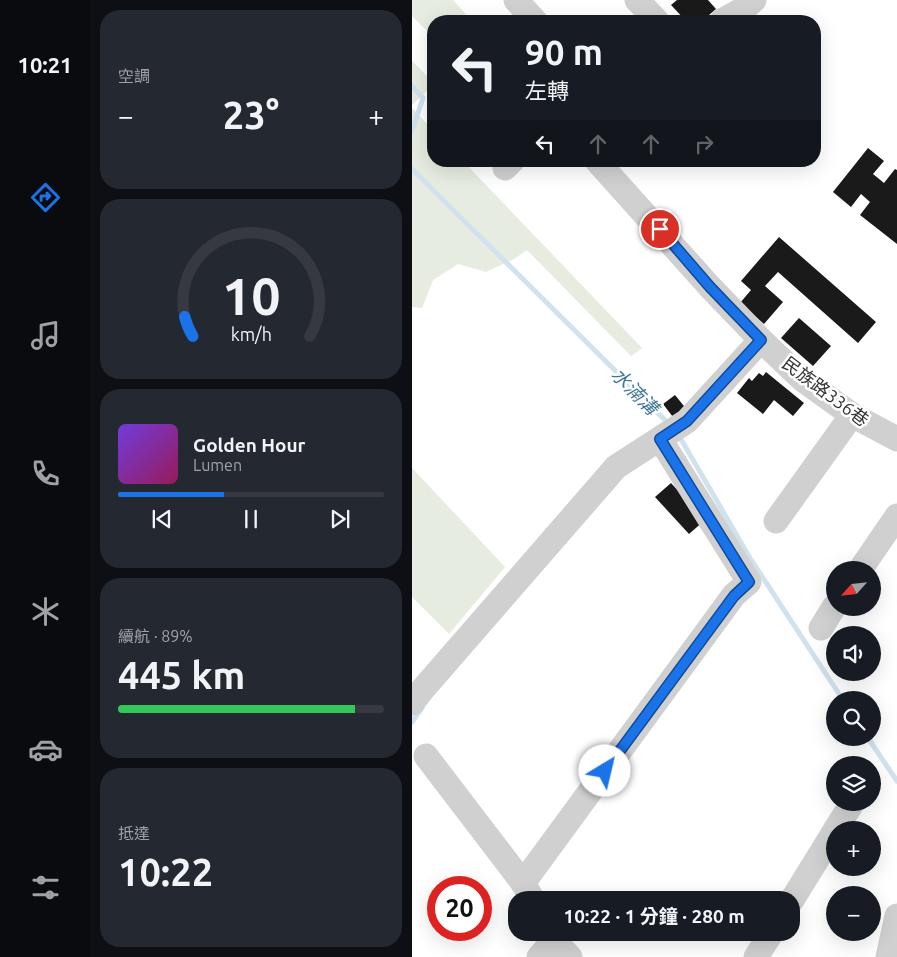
<!DOCTYPE html>
<html lang="zh-TW">
<meta charset="utf-8">
<style>
:root{--surface:#171b24;--page:#242831;--text:#f1f3f6;--muted:#9ea1a6;--line:#363941;--accent:#1a73e8}
body{margin:0;font-family:Ubuntu,"Noto Sans TC",sans-serif;background:var(--page);color:var(--text);height:100vh;display:flex;flex-direction:column;font-size:19px;white-space:nowrap}
*{box-sizing:border-box;margin:0}
p{font-size:16px;color:var(--muted)}
.icon{flex:none;width:28px;height:28px;fill:none;stroke:currentColor;stroke-width:2;stroke-linecap:round;stroke-linejoin:round}
.map{position:relative;flex:1;overflow:hidden}
.drawer{display:flex;flex-direction:column;gap:10px;padding:10px;background:#0d0f14;width:322px}
.drawer>*{flex:none}
.top-card{position:absolute;left:15px;top:15px;width:394px;height:152px;border-radius:20px;box-shadow:0 5px 20px #0002;background:#171b24;color:var(--text);overflow:hidden}
.needle{width:32px;rotate:243deg}
.buttons{position:absolute;left:414px;top:561px;display:grid;gap:10px}
.buttons a{display:grid;place-items:center;width:55px;height:55px;border-radius:50%;background:var(--surface);box-shadow:0 5px 20px #0002;font-size:25px}
.speed{position:absolute;left:15px;top:876px;display:flex;gap:10px;font-size:25px;font-weight:700;text-align:center}
.speed>*{display:grid;place-content:center;width:65px;height:65px;border-radius:50%;background:var(--surface);box-shadow:0 5px 20px #0002;line-height:1}
.speed .limit{border:8px solid #d22;background:#fff;color:#111}
.pin{position:absolute;display:grid;place-items:center;width:42px;height:42px;color:#fff;margin:-21px;border:2px solid #fff;border-radius:50%;box-shadow:0 1px 5px #0007}
.me{position:absolute;width:55px;margin:-28px;rotate:36deg;stroke-linejoin:round;filter:drop-shadow(0 0 4px #0008)}
.turn{display:flex;align-items:center;gap:18px;height:105px;padding:0 15px;font-size:22px}
.turn .icon{width:65px;height:65px;stroke-width:2.5}
.turn b{display:block;font-size:35px;line-height:42px}
.lanes{display:flex;align-items:center;height:48px;padding:0 15px;background:#0003;justify-content:center;gap:25px;direction:ltr}
.lanes .off{opacity:.35}
.big{font-size:38px;font-weight:700;line-height:1.1}
.drawer .tile{flex:1;display:flex;flex-direction:column;justify-content:center;gap:8px;min-width:0;padding:0 18px;border-radius:20px;background:var(--page)}
.drawer .dial{align-items:center;gap:0}
.dial svg{height:130px;overflow:visible;fill:none;stroke:var(--line);stroke-width:7;stroke-linecap:round;text-anchor:middle}
.dial text{fill:var(--text);stroke:none}
.song{display:flex;align-items:center;gap:15px}
.cover{width:60px;height:60px;border-radius:8px;background:linear-gradient(135deg,hsl(260 70% 55%),hsl(330 70% 35%))}
.played{height:5px;border-radius:2px;background:linear-gradient(90deg,var(--accent) 40%,var(--line) 40%)}
.keys{display:flex;justify-content:space-around;direction:ltr}
.heat{display:flex;justify-content:space-between;align-items:center;font-size:28px;direction:ltr}
.charge{height:8px;border-radius:4px;background:linear-gradient(90deg,#34c759 89%,var(--line) 0)}
.trip{position:absolute;left:96px;top:891px;width:292px;height:50px;border-radius:20px;background:var(--surface);box-shadow:0 5px 20px #0002;font-weight:700;line-height:50px;text-align:center}
main{display:flex;flex:1;min-height:0}
.tab-bar{display:flex;flex-direction:column;width:90px;justify-content:space-around;align-items:center;background:#090b0e;color:var(--muted)}
.tab-bar .icon{width:35px;height:35px}
.tab-bar .selected{color:var(--accent)}
.tab-bar b{font-size:22px;color:var(--text)}
.map>svg:first-child{display:block}
.green{fill:#e6ecdf}
.lines{fill:none;stroke-linecap:round;stroke-linejoin:round}
.stream{stroke:#cfe2ee;stroke-width:5}
.building{fill:#1a1a1a}
.minor{stroke:#d0d0d0;stroke-width:25}
.route-casing{stroke:#114b97;stroke-width:12}
.route{stroke:#1a73e8;stroke-width:9}
.labels{text-anchor:middle;dominant-baseline:central;stroke-width:5;stroke-linejoin:round;paint-order:stroke}
.street-label{font-size:18px;fill:#333;stroke:#fff}
.water-label{font-size:19px;font-style:italic;fill:#3f7597;stroke:#fff}
</style>
<main>
<nav class="tab-bar">
<b>10:21</b>
<svg class="icon selected" aria-label="directions" viewBox="0 0 24 24"><path d="M12 3l9 9-9 9-9-9zM9 14v-3h6M13 9l2 2-2 2"/></svg>
<svg class="icon" aria-label="music" viewBox="0 0 24 24"><path d="M9 18V5l10-2v13"/><circle cx="6" cy="18" r="3"/><circle cx="16" cy="16" r="3"/></svg>
<svg class="icon" aria-label="phone" viewBox="0 0 24 24"><path d="M5 4h4l2 5-3 2q2 4 5 5l2-3 5 2v4C11 20 4 13 5 4z"/></svg>
<svg class="icon" aria-label="climate" viewBox="0 0 24 24"><path d="M12 3v18M4 7l16 10M4 17L20 7"/></svg>
<svg class="icon" aria-label="car" viewBox="0 0 24 24"><path d="M5 17H2v-5l4-1 3-4h7l3 4 3 1v5h-3M9 17h6M6 11h13"/><circle cx="7" cy="17" r="2"/><circle cx="17" cy="17" r="2"/></svg>
<svg class="icon" aria-label="filters" viewBox="0 0 24 24"><path d="M4 7h16M4 17h16"/><circle cx="9" cy="7" r="2"/><circle cx="15" cy="17" r="2"/></svg>
</nav>
<section class="drawer">
<div class="tile"><p>空調</p>
<div class="heat"><a>−</a><b class="big">23°</b><a>+</a></div>
</div>
<div class="tile dial"><svg viewBox="0 0 100 80">
<path d="M14 69A42 42 0 1 1 86 69"/>
<path d="M14 69A42 42 0 0 1 9 57" stroke="#1a73e8"/>
<text x="50" y="56" font-size="32" font-weight="700">10</text>
<text x="50" y="72" font-size="11">km/h</text>
</svg></div>
<div class="tile">
<div class="song"><i class="cover"></i><div><b>Golden Hour</b><p>Lumen</p></div></div>
<div class="played"></div>
<div class="keys"><svg class="icon" aria-label="previous" viewBox="0 0 24 24"><path d="M18 5L8 12l10 7zM5 5v14"/></svg><svg class="icon" aria-label="pause" viewBox="0 0 24 24"><path d="M8 5v14M16 5v14"/></svg><svg class="icon" aria-label="next" viewBox="0 0 24 24"><path d="M6 5l10 7-10 7zM19 5v14"/></svg></div>
</div>
<div class="tile"><p>續航 · 89%</p><b class="big">445 km</b><div class="charge"></div></div>
<div class="tile"><p>抵達</p><b class="big">10:22</b></div>
</section>
<div class="map">
<svg width="485" height="957" viewBox="0 0 485 957">
<rect width="100%" height="100%" fill="#fff"/>
<!-- green -->
<g class="green">
<polygon points="0,0 41,0 60,21 21,21 21,37 0,16"/>
<polygon points="0,61 21,82 21,85 0,105"/>
<polygon points="0,108 21,130 21,161 51,161 230,348 219,356 115,250 102,259 74,272 46,264 21,280 10,308 0,307"/>
<polygon points="0,468 93,567 37,634 0,597"/>
</g>
<g class="lines">
<!-- stream -->
<g class="stream">
<polyline points="0,86 11,98 0,131"/>
<polyline points="0,169 257,424"/>
<polyline points="266,434 338,558 431,700"/>
<polyline points="0,722 10,708"/>
<polyline points="456,738 485,781"/>
</g>
</g>
<!-- building -->
<g class="building">
<polygon points="265,0 296,0 304,9 290,21 274,21 259,5"/>
<polygon points="456,148 472,161 461,174 472,183 483,169 485,170 485,244 448,215 458,202 449,194 439,207 421,192"/>
<polygon points="367,237 464,322 446,343 366,272 353,286 371,302 352,324 328,303 339,290 329,281"/>
<polygon points="387,318 419,346 401,366 369,338"/>
<polygon points="354,372 392,403 381,416 362,400 351,414 325,393 337,378 340,381 347,373 351,376"/>
<polygon points="263,395 276,411 264,421 251,404"/>
<polygon points="259,483 293,520 277,534 243,497"/>
</g>
<g class="lines">
<!-- minor -->
<g class="minor">
<polyline points="104,0 123,21"/>
<polyline points="225,0 245,21"/>
<polyline points="310,21 333,8 342,0"/>
<polyline points="185,161 298,287 349,340 390,379 440,415 485,439"/>
<polyline points="93,168 100,161"/>
<polyline points="364,521 440,415"/>
<polyline points="448,570 485,516"/>
<polyline points="409,628 422,607"/>
<polyline points="0,703 11,689 204,467 275,421 349,340"/>
<polyline points="14,756 111,883 121,900"/>
<polyline points="423,830 441,802"/>
<polyline points="111,883 322,595 337,582 248,439"/>
<polyline points="380,900 422,832"/>
<polyline points="127,957 142,940 158,957"/>
<polyline points="344,957 360,932"/>
<polyline points="476,957 485,916"/>
</g>
</g>
<g class="lines">
<!-- route casing -->
<g class="route-casing">
<polyline id="route" points="193,771 322,596 337,582 248,439 275,421 349,340 298,287 248,229"/>
</g>
<!-- route -->
<use href="#route" class="route"/>
</g>
<g class="labels">
<!-- street labels -->
<g class="street-label">
<text transform="translate(414 391) rotate(37)">民族路336巷</text>
</g>
<!-- water labels -->
<g class="water-label">
<text transform="translate(223 391) rotate(45)">水湳溝</text>
</g>
</g>
</svg>
<div class="buttons">
<a><svg class="needle" viewBox="-14 -14 28 28"><path d="M0-13l5 13h-10z" fill="#e53935"/><path d="M0 13l5-13h-10z" fill="#9ea1a6"/></svg></a>
<a><svg class="icon" aria-label="sound" viewBox="0 0 24 24"><path d="M4 9h4l5-4v14l-5-4H4zM17 9q2 3 0 6"/></svg></a>
<a><svg class="icon" aria-label="search" viewBox="0 0 24 24"><circle cx="10" cy="10" r="6"/><path d="M15 15l6 6"/></svg></a>
<a><svg class="icon" aria-label="layers" viewBox="0 0 24 24"><path d="M12 4l9 5-9 5-9-5zM3 14l9 5 9-5"/></svg></a>
<a>+</a>
<a>−</a>
</div>
<div class="speed"><div class="limit">20</div></div>
<div class="pin" style="left:248px;top:229px;background:#d93025"><svg class="icon" aria-label="arrive" viewBox="0 0 24 24"><path d="M6 21V4h12l-3 4 3 4H6"/></svg></div>
<svg class="me" style="left:193px;top:771px" viewBox="-20 -20 40 40"><circle r="19" fill="#fff"/><path d="M0-13L10 11 0 6-10 11z" fill="#1a73e8"/></svg>
<div class="trip">10:22 · 1 分鐘 · 280 m</div>
<div class="top-card">
<div class="turn"><svg class="icon" aria-label="left" viewBox="0 0 24 24"><path d="M17 20v-9H6M10 6l-5 5 5 5"/></svg><div><b>90 m</b>左轉</div></div>
<div class="lanes"><svg class="icon" aria-label="left" viewBox="0 0 24 24"><path d="M17 20v-9H6M10 6l-5 5 5 5"/></svg><svg class="icon off" aria-label="ahead" viewBox="0 0 24 24"><path d="M12 20V5M6 11l6-6 6 6"/></svg><svg class="icon off" aria-label="ahead" viewBox="0 0 24 24"><path d="M12 20V5M6 11l6-6 6 6"/></svg><svg class="icon off" aria-label="right" viewBox="0 0 24 24"><path d="M7 20v-9h11M14 6l5 5-5 5"/></svg></div>
</div>
</div>
</main>
